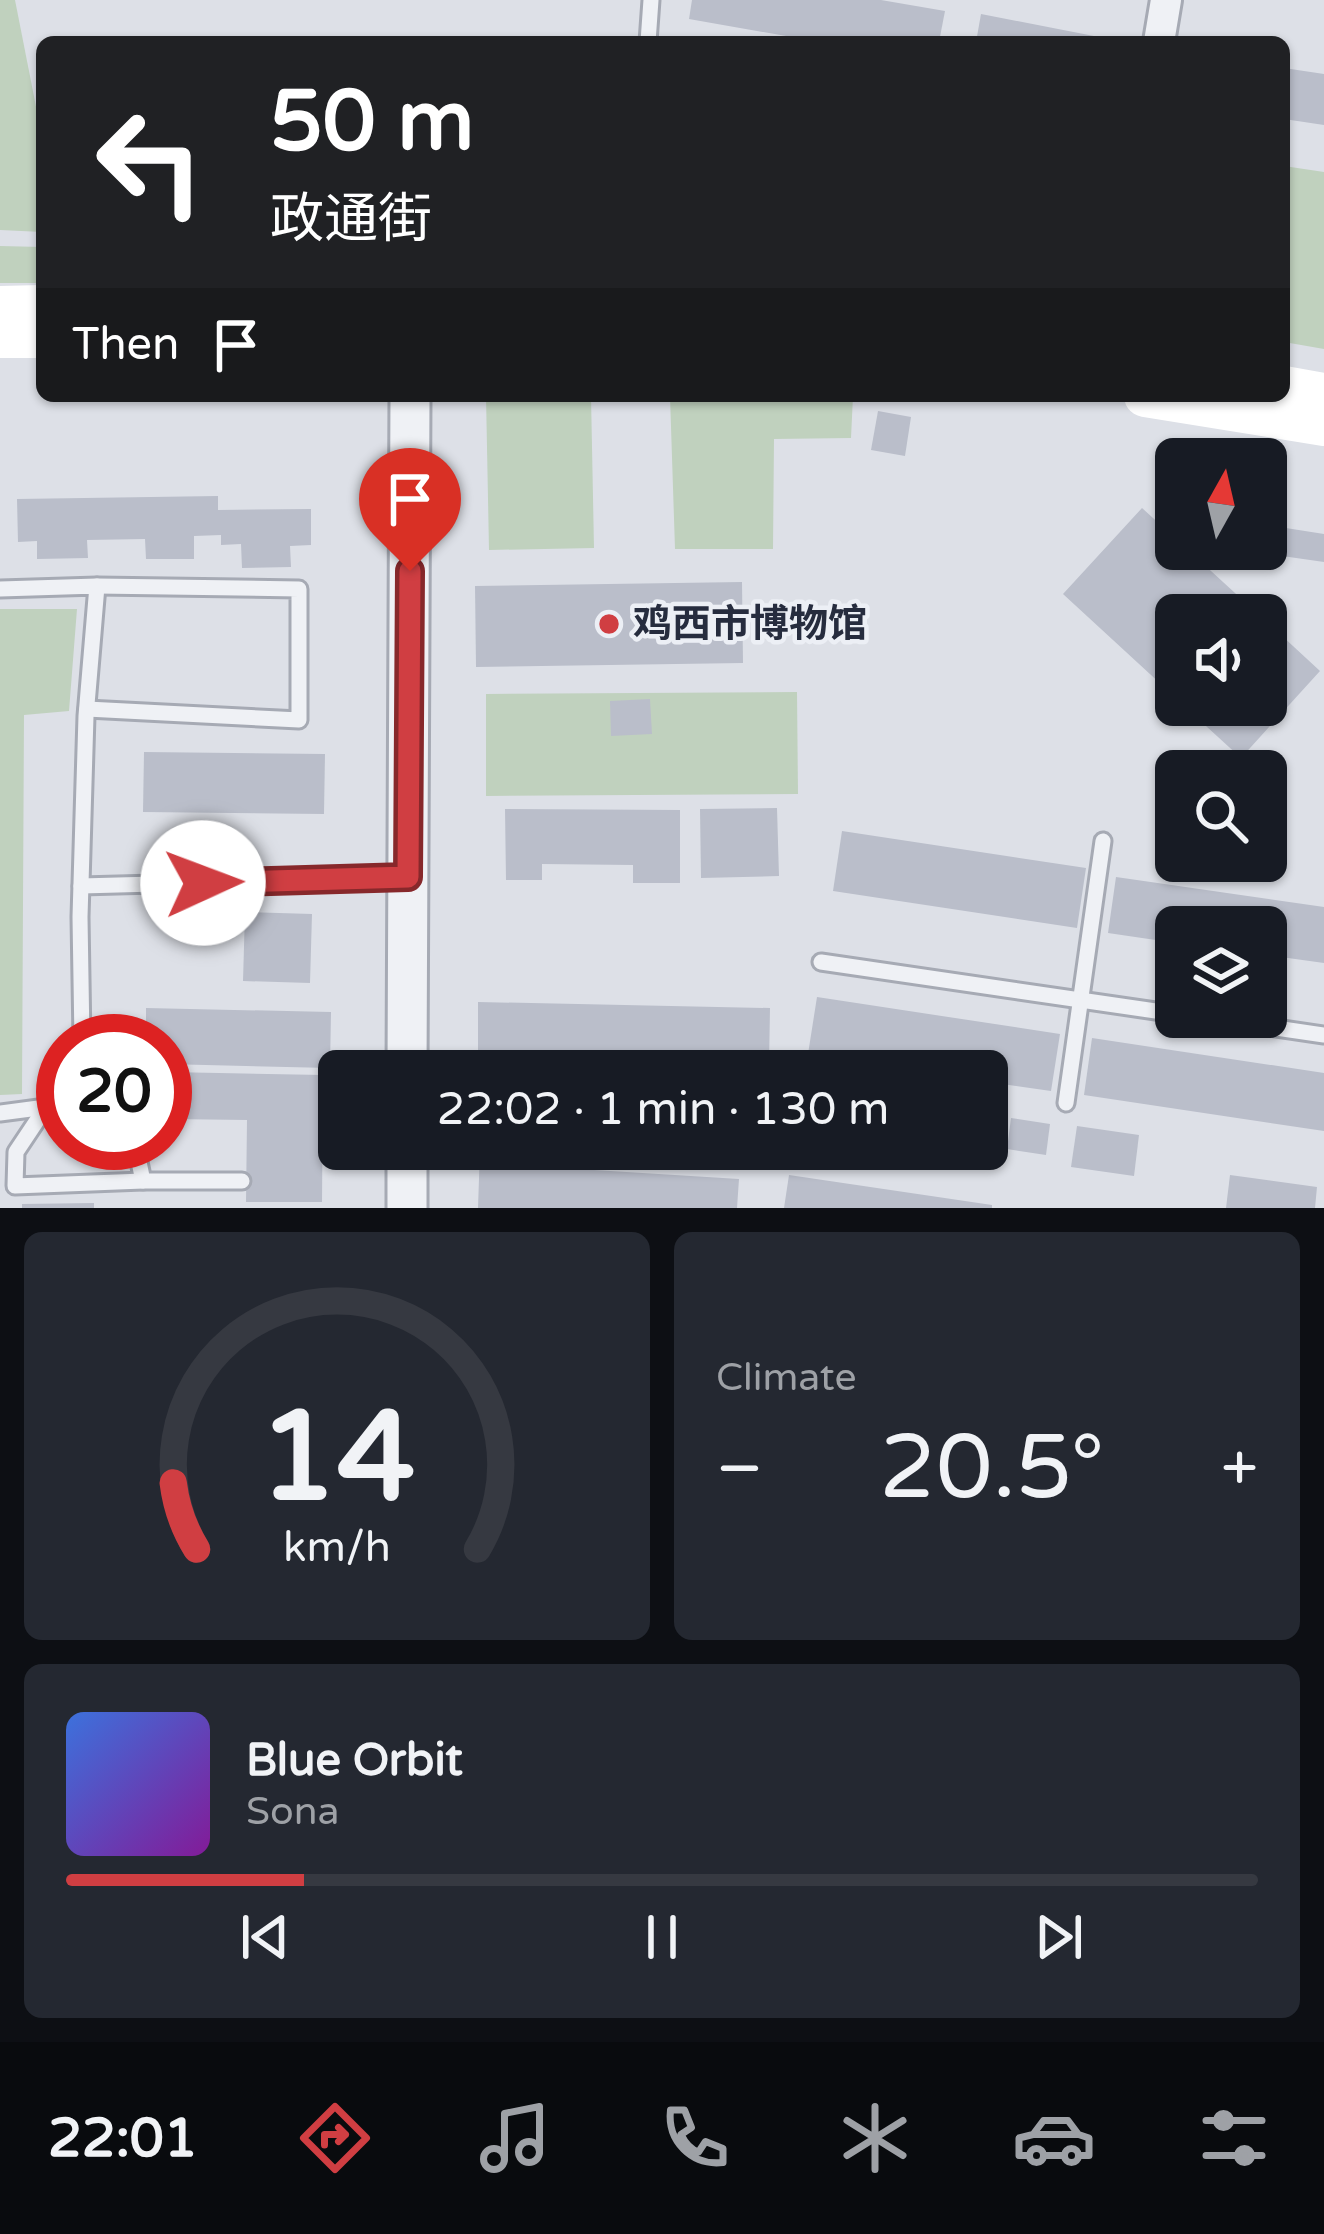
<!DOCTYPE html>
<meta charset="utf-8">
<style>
:root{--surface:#171b24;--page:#242831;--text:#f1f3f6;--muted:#9ea1a6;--line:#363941;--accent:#d03e42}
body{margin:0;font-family:"Varela Round","Noto Sans SC",sans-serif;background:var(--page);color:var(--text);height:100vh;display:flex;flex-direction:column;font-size:45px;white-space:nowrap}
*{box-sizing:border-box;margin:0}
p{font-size:39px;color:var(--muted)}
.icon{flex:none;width:66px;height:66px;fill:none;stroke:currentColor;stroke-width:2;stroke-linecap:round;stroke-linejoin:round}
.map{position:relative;height:1208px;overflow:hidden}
.sheet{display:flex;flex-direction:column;gap:24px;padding:24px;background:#0d0f14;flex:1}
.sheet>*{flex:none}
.top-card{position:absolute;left:36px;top:36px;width:1254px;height:366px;border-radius:18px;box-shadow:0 3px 9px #0004;background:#202124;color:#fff;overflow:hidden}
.needle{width:78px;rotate:8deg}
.tools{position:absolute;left:1155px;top:438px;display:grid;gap:24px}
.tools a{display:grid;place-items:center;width:132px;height:132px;border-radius:18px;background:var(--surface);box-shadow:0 3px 9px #0004;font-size:60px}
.speed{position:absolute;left:36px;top:1014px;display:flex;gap:24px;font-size:60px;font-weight:700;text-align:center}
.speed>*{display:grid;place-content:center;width:156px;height:156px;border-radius:50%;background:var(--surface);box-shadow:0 3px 9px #0004;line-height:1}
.speed .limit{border:18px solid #d22;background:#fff;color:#111}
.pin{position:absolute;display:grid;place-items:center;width:102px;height:102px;color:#fff;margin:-123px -51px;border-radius:50% 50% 50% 0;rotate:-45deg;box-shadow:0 0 12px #0007}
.pin .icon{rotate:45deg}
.me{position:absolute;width:132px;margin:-66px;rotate:88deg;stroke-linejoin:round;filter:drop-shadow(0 0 9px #0008)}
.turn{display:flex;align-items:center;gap:42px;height:252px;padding:0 36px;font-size:54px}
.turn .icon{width:156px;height:156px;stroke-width:2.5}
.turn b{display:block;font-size:84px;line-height:102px}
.then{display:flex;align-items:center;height:114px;padding:0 36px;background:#0003;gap:24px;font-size:45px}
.big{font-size:90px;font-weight:600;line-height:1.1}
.sheet .tile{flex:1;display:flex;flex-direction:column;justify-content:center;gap:18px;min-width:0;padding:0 42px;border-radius:18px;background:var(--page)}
.sheet .dial{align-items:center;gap:0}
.dial svg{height:312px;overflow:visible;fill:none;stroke:var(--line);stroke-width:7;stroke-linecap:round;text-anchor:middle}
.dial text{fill:var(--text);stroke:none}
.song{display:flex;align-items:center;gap:36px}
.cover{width:144px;height:144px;border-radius:18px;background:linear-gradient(135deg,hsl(220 70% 55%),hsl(290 70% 35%))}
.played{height:12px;border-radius:6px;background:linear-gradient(90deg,var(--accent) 20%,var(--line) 20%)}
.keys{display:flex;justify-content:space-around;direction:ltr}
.heat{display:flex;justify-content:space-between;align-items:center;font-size:66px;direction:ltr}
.sheet .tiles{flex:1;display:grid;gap:24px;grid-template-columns:1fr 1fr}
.tile:last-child{grid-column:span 2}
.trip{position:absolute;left:318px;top:1050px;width:690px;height:120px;border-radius:18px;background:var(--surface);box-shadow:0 3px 9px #0004;font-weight:600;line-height:120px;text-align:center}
.tabs{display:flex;height:192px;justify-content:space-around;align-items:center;background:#090b0e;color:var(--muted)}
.tabs .icon{width:84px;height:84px}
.tabs .on{color:var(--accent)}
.tabs b{font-size:54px;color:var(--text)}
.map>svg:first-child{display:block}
.green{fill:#c0d1be}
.building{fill:#babeca}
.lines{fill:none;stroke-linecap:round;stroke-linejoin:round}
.service-casing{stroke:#a6aab4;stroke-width:21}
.minor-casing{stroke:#a6aab4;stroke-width:36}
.tertiary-casing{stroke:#a6aab4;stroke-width:45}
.service{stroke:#eff1f5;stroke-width:15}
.minor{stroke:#eff1f5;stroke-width:30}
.tertiary{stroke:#eff1f5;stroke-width:39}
.secondary{stroke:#fff;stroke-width:42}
.route-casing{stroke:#87282b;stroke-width:30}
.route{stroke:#d03e42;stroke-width:21}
.poi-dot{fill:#d03e42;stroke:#eceff5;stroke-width:4.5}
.labels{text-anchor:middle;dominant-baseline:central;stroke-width:9;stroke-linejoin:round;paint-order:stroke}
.poi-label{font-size:39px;font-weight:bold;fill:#262c3e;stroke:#eceff5;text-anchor:start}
</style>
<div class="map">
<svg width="1324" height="1208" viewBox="0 0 1324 1208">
<rect width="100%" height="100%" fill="#dde0e7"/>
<!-- green -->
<g class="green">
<polygon points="0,0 15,0 42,137 42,232 0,230"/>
<polygon points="1284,166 1324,172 1324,349 1284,342"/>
<polygon points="0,246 42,247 42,283 0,283"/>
<polygon points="486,396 591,396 594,548 489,550"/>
<polygon points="670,396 853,396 851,438 774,439 773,549 675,549"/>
<polygon points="0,609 77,609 69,711 24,715 22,1094 0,1095"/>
<polygon points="797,692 798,794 486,796 486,694"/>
</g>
<!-- building -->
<g class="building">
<polygon points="692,0 881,0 945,11 939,42 820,42 689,19"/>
<polygon points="981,14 1099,37 1098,42 976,42"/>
<polygon points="1284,68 1324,74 1324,125 1284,119"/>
<polygon points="878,411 911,417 905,456 871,450"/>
<polygon points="218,496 218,510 311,509 311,545 290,546 291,567 242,568 241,544 221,545 221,535 194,536 194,559 146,559 145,539 87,540 88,558 37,559 37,541 18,542 17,499"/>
<polygon points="1142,508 1176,539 1176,549 1187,549 1259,615 1176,615 1176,698 1063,594"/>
<polygon points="1266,525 1324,534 1324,562 1255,552 1266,549"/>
<polygon points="742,582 743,663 476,667 475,586"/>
<polygon points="1266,621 1320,671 1241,758 1183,705 1266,705"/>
<polygon points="650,699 652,734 611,736 610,701"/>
<polygon points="144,752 325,754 324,814 143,812"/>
<polygon points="777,808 779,876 701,878 700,809"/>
<polygon points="505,809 680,810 680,883 633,883 633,865 542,864 542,880 506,880"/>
<polygon points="842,831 1086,868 1077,928 833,891"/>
<polygon points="1116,877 1324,907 1324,963 1266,955 1266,927 1176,927 1176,943 1108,933"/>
<polygon points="245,912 312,914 310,983 243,981"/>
<polygon points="817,997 1060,1034 1051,1091 987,1082 987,1071 917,1071 808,1054"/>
<polygon points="478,1002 770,1008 769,1065 544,1061 544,1071 478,1071"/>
<polygon points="146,1008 331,1012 330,1068 165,1064 165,1041 146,1041"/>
<polygon points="1092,1038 1324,1073 1324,1131 1084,1095"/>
<polygon points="169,1072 323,1075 322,1202 246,1202 247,1120 169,1119"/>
<polygon points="1011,1118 1050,1124 1046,1155 1007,1149"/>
<polygon points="1077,1126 1139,1135 1134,1176 1071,1167"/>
<polygon points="480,1149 546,1149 546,1167 739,1179 737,1208 478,1208"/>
<polygon points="789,1175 992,1205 992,1208 784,1208"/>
<polygon points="1230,1175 1317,1187 1315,1208 1226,1208"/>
<polygon points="94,1203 94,1208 22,1208 22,1204"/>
</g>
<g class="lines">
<!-- service casing -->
<g class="service-casing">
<g id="service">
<polyline points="648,42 651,0"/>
<polyline points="0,589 97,586 86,716 80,917 82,1041"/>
<polyline points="87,709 299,720 299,589 97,586"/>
<polyline points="81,886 405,877"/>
<polyline points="821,962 1176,1014"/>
<polyline points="1200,1017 1324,1035"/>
<polyline points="1066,1103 1103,841"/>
<polyline points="46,1107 16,1152 15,1186 143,1181"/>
<polyline points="0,1113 46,1107 63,1093"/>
<polyline points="135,1143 143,1181 242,1181"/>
</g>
</g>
<!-- minor casing -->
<g class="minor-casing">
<polyline id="minor" points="1159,42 1166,0"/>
</g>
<!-- tertiary casing -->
<g class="tertiary-casing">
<g id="tertiary">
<polyline points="407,1071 410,396"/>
<polyline points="407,1208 407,1149"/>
</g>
</g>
<!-- service -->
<use href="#service" class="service"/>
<!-- minor -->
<use href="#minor" class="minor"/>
<!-- tertiary -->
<use href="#tertiary" class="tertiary"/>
<!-- secondary -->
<g class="secondary">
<polyline points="0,307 42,306"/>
<polyline points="0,337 42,337"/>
<polyline points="1284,387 1324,394"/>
<polyline points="1145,396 1324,425"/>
</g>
</g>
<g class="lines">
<!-- route casing -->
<g class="route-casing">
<polyline id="route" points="203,883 408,877 410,571"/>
</g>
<!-- route -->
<use href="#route" class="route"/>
</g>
<!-- markers -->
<circle class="poi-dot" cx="609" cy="624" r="12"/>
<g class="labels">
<!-- poi labels -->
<g class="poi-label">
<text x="633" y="624">鸡西市博物馆</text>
</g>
</g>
</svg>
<div class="tools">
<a><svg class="needle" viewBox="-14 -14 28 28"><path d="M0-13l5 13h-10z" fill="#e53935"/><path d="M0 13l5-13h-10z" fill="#9ea1a6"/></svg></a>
<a><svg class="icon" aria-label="sound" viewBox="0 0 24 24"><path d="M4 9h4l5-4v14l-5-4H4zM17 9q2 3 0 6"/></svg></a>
<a><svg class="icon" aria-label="search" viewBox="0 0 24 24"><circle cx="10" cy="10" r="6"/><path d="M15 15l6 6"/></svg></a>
<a><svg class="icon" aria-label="layers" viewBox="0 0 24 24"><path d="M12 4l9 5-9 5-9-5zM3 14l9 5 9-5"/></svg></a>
</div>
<div class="speed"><div class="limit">20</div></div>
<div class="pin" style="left:410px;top:571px;background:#d93025"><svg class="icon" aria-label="arrive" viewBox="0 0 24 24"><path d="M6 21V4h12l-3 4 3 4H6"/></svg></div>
<svg class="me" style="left:203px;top:883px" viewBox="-20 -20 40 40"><circle r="19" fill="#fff"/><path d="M0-13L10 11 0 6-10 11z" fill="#d03e42"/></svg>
<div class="trip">22:02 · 1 min · 130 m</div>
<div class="top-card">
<div class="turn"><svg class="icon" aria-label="left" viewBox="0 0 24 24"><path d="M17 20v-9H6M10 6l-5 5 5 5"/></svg><div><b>50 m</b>政通街</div></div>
<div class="then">Then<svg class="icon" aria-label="arrive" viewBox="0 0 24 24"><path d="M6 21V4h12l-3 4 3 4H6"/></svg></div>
</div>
</div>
<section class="sheet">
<div class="tiles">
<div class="tile dial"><svg viewBox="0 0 100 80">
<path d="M14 69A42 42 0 1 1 86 69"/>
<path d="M14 69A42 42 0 0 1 8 52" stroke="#d03e42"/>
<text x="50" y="56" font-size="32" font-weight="700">14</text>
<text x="50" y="72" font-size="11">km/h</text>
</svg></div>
<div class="tile"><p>Climate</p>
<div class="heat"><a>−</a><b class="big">20.5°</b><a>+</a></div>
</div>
<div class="tile">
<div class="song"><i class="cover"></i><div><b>Blue Orbit</b><p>Sona</p></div></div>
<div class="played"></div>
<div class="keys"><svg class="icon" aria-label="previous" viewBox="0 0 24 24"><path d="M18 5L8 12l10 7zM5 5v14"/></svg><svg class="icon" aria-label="pause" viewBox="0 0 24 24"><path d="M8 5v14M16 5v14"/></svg><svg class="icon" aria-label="next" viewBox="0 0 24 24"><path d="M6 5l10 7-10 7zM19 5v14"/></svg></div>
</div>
</div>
</section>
<nav class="tabs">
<b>22:01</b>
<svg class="icon on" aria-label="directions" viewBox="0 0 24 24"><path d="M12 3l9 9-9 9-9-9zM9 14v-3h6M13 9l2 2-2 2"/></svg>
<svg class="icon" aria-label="music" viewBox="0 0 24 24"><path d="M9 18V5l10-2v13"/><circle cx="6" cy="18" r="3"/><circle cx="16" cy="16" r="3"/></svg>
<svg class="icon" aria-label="phone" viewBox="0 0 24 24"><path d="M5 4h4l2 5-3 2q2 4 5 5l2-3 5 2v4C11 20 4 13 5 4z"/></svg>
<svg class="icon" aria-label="climate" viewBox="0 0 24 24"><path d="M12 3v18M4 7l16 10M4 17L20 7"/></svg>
<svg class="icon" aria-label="car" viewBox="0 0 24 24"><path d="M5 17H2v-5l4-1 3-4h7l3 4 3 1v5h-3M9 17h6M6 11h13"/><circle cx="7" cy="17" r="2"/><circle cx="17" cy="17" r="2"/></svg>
<svg class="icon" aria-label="filters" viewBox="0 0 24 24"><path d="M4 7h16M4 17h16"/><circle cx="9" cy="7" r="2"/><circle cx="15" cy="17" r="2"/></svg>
</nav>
